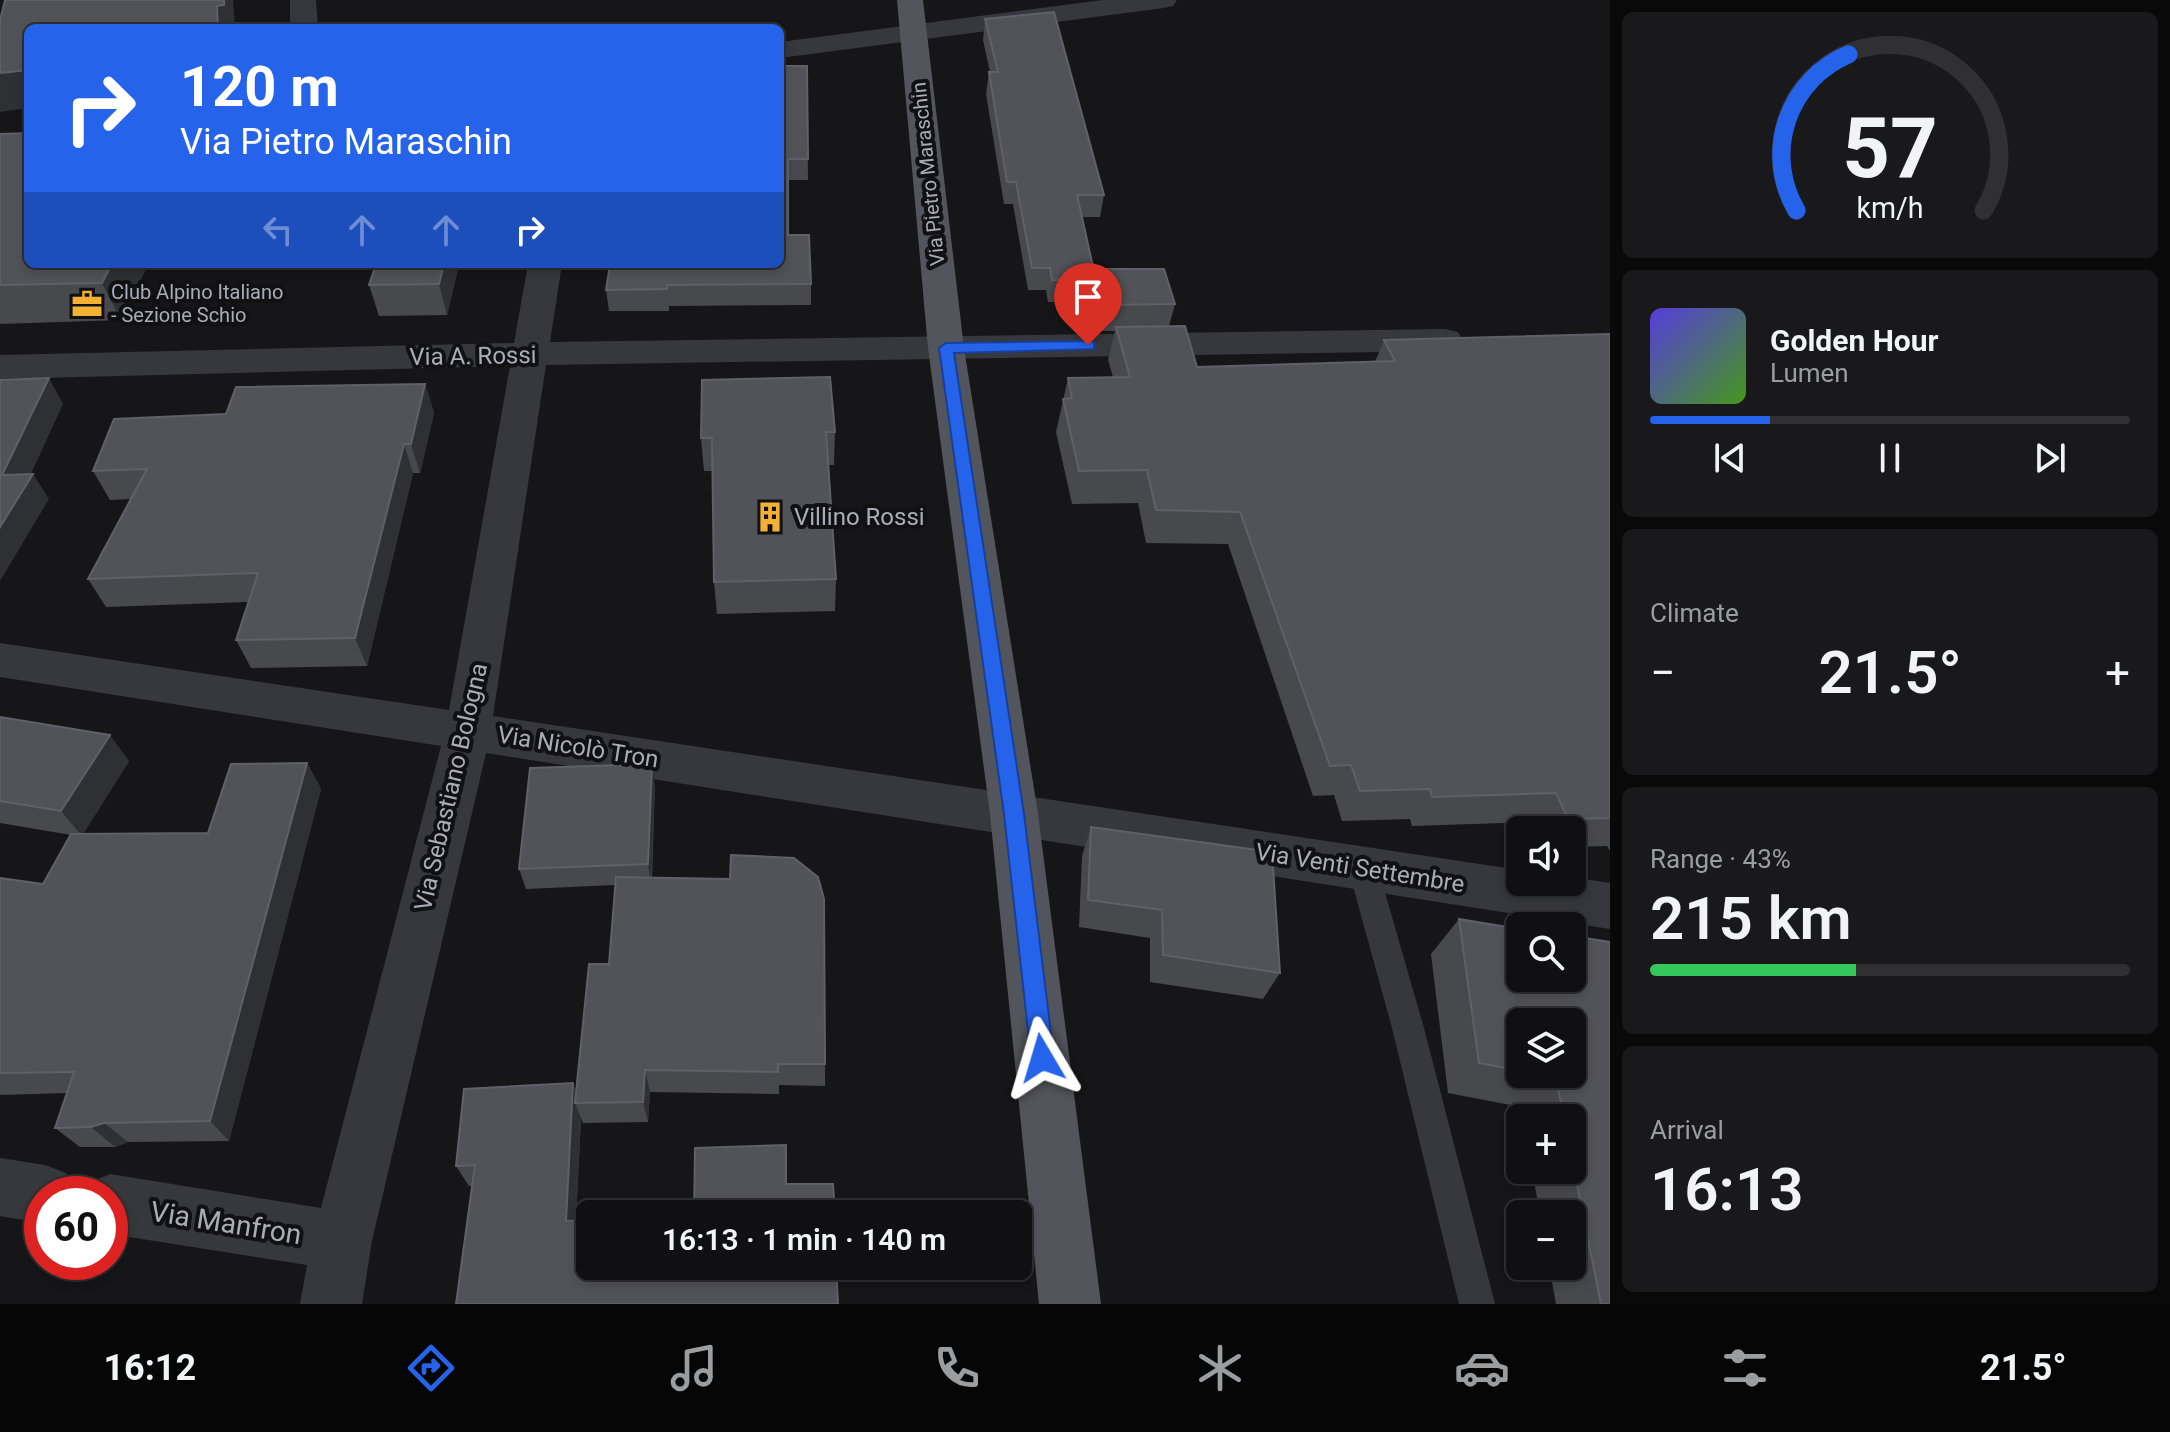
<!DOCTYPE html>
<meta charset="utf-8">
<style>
:root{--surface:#101012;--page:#19191b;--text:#f1f3f6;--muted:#9c9d9f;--line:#303032;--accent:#2563eb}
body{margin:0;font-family:Roboto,sans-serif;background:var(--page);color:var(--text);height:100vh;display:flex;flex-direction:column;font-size:30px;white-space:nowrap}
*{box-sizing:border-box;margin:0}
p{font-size:26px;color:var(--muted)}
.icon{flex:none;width:44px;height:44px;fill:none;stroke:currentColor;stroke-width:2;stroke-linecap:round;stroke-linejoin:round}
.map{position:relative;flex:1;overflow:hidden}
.details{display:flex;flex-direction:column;gap:12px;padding:12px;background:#09090a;width:560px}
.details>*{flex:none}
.top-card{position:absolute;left:24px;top:24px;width:760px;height:244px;border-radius:12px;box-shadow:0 4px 12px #0003,0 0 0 2px var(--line);background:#2563eb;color:#fff;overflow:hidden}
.tools{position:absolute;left:1506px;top:816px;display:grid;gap:16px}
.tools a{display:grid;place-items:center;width:80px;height:80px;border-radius:12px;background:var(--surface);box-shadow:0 4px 12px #0003,0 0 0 2px var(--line);font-size:40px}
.speed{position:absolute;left:24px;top:1176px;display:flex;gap:16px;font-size:40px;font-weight:700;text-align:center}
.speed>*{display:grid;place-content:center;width:104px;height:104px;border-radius:50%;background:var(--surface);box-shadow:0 4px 12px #0003,0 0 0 2px var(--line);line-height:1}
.speed .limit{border:12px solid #d22;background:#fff;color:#111}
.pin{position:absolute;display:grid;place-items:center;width:68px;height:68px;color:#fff;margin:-82px -34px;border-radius:50% 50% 50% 0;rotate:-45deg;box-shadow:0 0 8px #0007}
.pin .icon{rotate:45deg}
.me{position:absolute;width:88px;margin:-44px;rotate:353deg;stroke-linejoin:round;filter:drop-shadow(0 0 6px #0008)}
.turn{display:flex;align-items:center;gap:28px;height:168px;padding:0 24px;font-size:36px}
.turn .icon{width:104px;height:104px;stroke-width:2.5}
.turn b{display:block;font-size:56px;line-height:68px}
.lanes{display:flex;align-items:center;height:76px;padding:0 24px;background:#0003;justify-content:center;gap:40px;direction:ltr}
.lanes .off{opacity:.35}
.big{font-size:60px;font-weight:600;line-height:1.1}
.details .card{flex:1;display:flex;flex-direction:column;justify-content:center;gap:12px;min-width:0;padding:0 28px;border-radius:12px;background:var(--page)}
.details .dial{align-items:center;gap:0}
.dial svg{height:208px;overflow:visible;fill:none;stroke:var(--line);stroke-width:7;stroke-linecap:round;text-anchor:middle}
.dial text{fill:var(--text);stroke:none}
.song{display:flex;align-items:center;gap:24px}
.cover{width:96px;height:96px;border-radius:12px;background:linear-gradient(135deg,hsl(250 70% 55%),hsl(100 70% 35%))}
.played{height:8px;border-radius:4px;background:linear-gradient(90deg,var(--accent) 25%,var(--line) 25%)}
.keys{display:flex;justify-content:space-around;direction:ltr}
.heat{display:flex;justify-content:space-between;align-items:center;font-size:44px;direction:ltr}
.charge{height:12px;border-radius:6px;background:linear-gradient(90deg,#34c759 43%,var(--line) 0)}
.trip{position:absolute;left:576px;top:1200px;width:456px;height:80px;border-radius:12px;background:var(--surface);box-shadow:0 4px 12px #0003,0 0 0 2px var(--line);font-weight:600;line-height:80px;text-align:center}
.tabs{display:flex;height:128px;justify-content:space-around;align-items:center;background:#060607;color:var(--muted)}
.tabs .icon{width:56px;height:56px}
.tabs .selected{color:var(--accent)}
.tabs b{font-size:36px;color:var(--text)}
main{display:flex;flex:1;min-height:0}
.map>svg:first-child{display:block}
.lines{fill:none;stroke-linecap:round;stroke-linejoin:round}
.lane{fill:#37383d;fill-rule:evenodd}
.street{fill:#37383d;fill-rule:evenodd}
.primary{fill:#53555c;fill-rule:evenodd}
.wall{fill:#47494d;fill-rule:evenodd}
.shaded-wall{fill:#2f3033}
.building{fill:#525359;stroke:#5f6168;stroke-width:2}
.route{fill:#2563eb;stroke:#184099;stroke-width:2}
.labels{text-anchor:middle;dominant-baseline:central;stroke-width:8;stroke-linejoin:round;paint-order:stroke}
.far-street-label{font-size:20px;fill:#a8adb8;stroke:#111113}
.far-poi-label{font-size:20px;fill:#a8adb8;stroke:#111113;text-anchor:start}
.street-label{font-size:24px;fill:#a8adb8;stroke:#111113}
.poi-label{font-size:24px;fill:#a8adb8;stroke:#111113;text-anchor:start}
.near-street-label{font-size:28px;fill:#a8adb8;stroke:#111113}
</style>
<main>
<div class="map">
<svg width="1610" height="1304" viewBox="0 0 1610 1304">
<rect width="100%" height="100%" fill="#161618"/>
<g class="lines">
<!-- lane -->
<polygon class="lane" points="1363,855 1373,859 1378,868 1424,1028 1495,1304 1459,1304 1392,1028 1348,868 1353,859"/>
<!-- street -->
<g class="street">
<polygon points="290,0 316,0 318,28 290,28"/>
<polygon points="1103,0 1177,0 1173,6 1164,8 780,58 780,42"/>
<polygon points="528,264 562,264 550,342 1445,329 1458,332 1463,340 1458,348 1445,351 546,365 493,716 1520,870 1520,882 1572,882 1572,877 1610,883 1610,929 486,753 372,1241 362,1304 300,1304 307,1265 110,1234 110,1194 85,1194 89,1183 110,1174 321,1208 441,746 0,677 0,643 449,710 510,366 0,379 0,355 514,343"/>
<polygon points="0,1158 45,1165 66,1173 74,1194 42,1194 42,1223 0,1216"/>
</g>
<!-- primary -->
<polygon class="primary" points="897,0 923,0 964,348 1038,814 1101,1304 1039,1304 990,814 928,348"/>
</g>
<!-- wall -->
<g class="wall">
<polygon points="985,19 1104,195 1100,217 1082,217 1094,273 1095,269 1175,304 1169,326 1197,367 1375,362 1384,340 1610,334 1610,851 1607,846 1572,847 1572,830 1535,830 1532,822 1412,826 1410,819 1342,821 1334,795 1313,796 1228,544 1146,543 1138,503 1072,504 1056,432 1068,378 1113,377 1108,360 1115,331 1100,331 1092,300 1091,302 1048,302 1046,290 1028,290 1013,204 1004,204 986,94 989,72 990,72 983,40"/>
<polygon points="780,66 807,66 808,180 788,180 789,235 811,284 811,305 669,306 669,311 609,311 606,290"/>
<polygon points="0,134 148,264 121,320 0,324"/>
<polygon points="459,264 447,315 379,316 369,285"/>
<polygon points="425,384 434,413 420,473 413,473 367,666 251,668 236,640 248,602 106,607 88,579 131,499 110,500 93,471 226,414"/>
<polygon points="835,432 834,465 829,465 836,579 835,611 717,614 714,582 713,471 704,471 701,438"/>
<polygon points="0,717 129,761 83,834 208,833 307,763 321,789 229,1141 128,1142 115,1147 80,1147 55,1128 67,1093 0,1095 0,878 43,884 71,835 0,823"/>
<polygon points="655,785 652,878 825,1064 825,1086 779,1085 779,1094 650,1092 648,1122 583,1123 581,1118 576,1220 456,1304 472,1186 469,1186 456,1166 573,1083 576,1092 609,964 615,885 526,889 519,869"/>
<polygon points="1091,827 1280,973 1263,999 1150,982 1150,938 1079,927 1082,856"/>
<path d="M 1459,919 L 1610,942 L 1610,1304 L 1556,1304 L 1549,1266 L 1572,1266 L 1572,1214 L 1540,1214 L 1532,1170 L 1572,1170 L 1572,1118 L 1522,1118 L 1521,1107 L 1448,1093 L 1431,954 ZM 1520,1022 L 1572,1074 L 1520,1074 Z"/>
</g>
<!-- shaded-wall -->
<g class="shaded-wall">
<polygon points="224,0 233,0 235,28 218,28 217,6"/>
<polygon points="28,70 28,108 0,112 0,73"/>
<polygon points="112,264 148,264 121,320 102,283"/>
<polygon points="444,264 459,264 447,315 439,284"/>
<polygon points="49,378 63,404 25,487 33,474 49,499 0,581 0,527 2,475"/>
<polygon points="425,384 434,413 420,473 411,444"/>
<polygon points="404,444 413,473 367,666 355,638"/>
<polygon points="110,735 129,761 82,836 61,811"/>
<polygon points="307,763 321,789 229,1141 210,1121"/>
<polygon points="652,764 655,785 651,884 648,864"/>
<polygon points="645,1070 650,1092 648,1122 643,1102"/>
<polygon points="573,1083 580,1103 575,1103 581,1118 575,1240 566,1221"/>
<polygon points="104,1123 128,1142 115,1147 91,1127"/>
</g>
<!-- building -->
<g class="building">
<polygon points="5,0 224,0 224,5 217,6 218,28 28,28 28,70 0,73 0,20"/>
<polygon points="1054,12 1104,195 1077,195 1096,280 1052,280 1050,268 1032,268 1016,182 1007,182 989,72 998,72 985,19"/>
<polygon points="780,66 807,66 808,159 788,159 788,235 809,235 811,284 667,285 667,289 606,290 610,264 780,264"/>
<polygon points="28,133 28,264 112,264 102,283 0,285 0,134"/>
<polygon points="376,264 444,264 439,284 369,285"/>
<polygon points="1095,269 1164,269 1175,304 1106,305"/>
<polygon points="1185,326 1197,367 1395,361 1384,340 1610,334 1610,818 1568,819 1556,793 1432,797 1430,789 1360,791 1351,765 1330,766 1240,512 1156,510 1147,470 1079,471 1063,399 1072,398 1068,378 1130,377 1116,327"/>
<polygon points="830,377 835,432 826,432 836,579 714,582 712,438 701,438 702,380"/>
<polygon points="49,378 2,475 33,474 0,527 0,380"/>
<polygon points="425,384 411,444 404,444 355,638 236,640 258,573 88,579 147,469 93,471 114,419 226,414 236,387"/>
<polygon points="0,717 110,735 61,811 0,801"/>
<polygon points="307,763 210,1121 104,1123 91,1127 55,1128 74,1072 0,1073 0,878 43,884 71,834 208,833 231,764"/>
<polygon points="652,764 648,864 519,869 530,768"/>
<polygon points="1091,827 1272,852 1280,973 1163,955 1162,910 1088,900"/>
<polygon points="731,855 794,858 818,877 824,899 825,1064 778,1064 778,1072 645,1070 643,1102 575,1103 589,964 609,964 616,877 730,879"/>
<polygon points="1459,919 1520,929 1520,978 1572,978 1572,936 1610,942 1610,1304 1601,1304 1572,1160 1572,1118 1564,1118 1556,1078 1538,1074 1572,1074 1572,1022 1520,1022 1520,1071 1479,1063"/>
<polygon points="573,1083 566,1221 590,1220 590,1266 836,1266 838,1304 456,1304 475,1165 456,1166 464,1089"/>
<polygon points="786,1145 786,1184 833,1184 835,1214 694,1214 695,1148"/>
</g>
<!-- route -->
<polygon class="route" points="1088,341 1094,342 1094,349 954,353 1024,814 1054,1058 1050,1066 1042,1069 1034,1066 1031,1058 1004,814 939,348 946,343"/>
<!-- icons -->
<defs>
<g id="office-bare" transform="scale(2.4)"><path d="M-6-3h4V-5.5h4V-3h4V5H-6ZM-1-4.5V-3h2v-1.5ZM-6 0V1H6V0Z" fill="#f2b134" stroke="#111113" stroke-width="2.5" paint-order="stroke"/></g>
<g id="building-bare" transform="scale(2.4)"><path d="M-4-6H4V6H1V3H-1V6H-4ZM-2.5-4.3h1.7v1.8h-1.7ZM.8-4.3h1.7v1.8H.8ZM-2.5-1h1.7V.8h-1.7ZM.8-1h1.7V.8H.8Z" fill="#f2b134" stroke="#111113" stroke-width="2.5" paint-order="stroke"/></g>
</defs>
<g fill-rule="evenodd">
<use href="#office-bare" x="87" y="304"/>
<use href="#building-bare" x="770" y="517"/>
</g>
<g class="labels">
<!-- far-street labels -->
<g class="far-street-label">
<text transform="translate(928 174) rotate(-96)">Via Pietro Maraschin</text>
</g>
<!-- far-poi labels -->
<g class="far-poi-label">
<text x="111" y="292">Club Alpino Italiano<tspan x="111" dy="23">- Sezione Schio</tspan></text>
</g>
<!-- street labels -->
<g class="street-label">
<text transform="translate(473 356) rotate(-1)">Via A. Rossi</text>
<text transform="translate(578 747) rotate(9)">Via Nicolò Tron</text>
<text transform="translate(451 787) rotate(-77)">Via Sebastiano Bologna</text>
<text transform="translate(1360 868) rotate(9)">Via Venti Settembre</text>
</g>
<!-- poi labels -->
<g class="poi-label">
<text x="794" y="517">Villino Rossi</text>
</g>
<!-- near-street labels -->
<g class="near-street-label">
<text transform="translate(226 1223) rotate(9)">Via Manfron</text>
</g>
</g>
</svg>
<div class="tools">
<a><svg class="icon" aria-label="sound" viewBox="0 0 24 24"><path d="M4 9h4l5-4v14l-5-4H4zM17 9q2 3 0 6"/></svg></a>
<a><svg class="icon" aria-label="search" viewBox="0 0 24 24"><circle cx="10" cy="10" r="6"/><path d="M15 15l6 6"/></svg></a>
<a><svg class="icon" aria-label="layers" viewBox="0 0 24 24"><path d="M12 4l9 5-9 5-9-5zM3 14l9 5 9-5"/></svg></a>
<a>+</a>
<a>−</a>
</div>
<div class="speed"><div class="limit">60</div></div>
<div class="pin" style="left:1088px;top:345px;background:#d93025"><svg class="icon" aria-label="arrive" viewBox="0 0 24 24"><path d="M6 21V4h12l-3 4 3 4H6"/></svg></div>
<svg class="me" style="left:1042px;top:1058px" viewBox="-20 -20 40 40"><path d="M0-17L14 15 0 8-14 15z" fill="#2563eb" stroke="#fff" stroke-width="4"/></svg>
<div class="trip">16:13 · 1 min · 140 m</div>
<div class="top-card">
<div class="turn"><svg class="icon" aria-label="right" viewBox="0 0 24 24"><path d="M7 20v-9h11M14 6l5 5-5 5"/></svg><div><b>120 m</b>Via Pietro Maraschin</div></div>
<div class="lanes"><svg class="icon off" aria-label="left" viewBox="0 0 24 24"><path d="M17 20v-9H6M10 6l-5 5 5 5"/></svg><svg class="icon off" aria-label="ahead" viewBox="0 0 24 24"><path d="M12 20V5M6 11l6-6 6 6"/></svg><svg class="icon off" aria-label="ahead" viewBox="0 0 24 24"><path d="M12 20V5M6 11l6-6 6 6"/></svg><svg class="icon" aria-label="right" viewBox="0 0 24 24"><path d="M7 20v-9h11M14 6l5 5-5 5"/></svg></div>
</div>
</div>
<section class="details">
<div class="card dial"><svg viewBox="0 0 100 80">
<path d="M14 69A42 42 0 1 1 86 69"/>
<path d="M14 69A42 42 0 0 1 34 9" stroke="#2563eb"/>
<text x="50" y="56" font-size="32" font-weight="700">57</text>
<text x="50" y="72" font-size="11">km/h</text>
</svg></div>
<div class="card">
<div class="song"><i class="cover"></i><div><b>Golden Hour</b><p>Lumen</p></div></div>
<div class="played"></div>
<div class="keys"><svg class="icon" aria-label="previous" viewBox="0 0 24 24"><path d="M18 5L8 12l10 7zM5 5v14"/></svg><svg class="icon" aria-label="pause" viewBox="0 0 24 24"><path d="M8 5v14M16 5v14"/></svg><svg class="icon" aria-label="next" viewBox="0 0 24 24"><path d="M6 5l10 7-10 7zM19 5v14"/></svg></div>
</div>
<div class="card"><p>Climate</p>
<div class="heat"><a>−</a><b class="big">21.5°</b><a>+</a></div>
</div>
<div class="card"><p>Range · 43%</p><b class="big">215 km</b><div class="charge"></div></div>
<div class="card"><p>Arrival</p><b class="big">16:13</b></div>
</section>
</main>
<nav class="tabs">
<b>16:12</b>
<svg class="icon selected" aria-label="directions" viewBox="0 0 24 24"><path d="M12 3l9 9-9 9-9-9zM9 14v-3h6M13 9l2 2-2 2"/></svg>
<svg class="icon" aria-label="music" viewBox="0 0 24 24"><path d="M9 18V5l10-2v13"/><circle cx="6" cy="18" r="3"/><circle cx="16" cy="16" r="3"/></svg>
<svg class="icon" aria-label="phone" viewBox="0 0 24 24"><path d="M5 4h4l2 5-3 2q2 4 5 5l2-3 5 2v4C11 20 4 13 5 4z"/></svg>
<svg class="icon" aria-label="climate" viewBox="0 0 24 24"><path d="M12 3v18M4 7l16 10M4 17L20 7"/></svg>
<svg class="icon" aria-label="car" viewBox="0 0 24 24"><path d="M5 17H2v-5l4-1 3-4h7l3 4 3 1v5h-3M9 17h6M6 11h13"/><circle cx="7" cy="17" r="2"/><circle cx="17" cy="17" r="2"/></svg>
<svg class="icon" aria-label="filters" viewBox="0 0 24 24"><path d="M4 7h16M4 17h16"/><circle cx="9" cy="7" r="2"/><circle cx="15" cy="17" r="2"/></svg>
<b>21.5°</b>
</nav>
